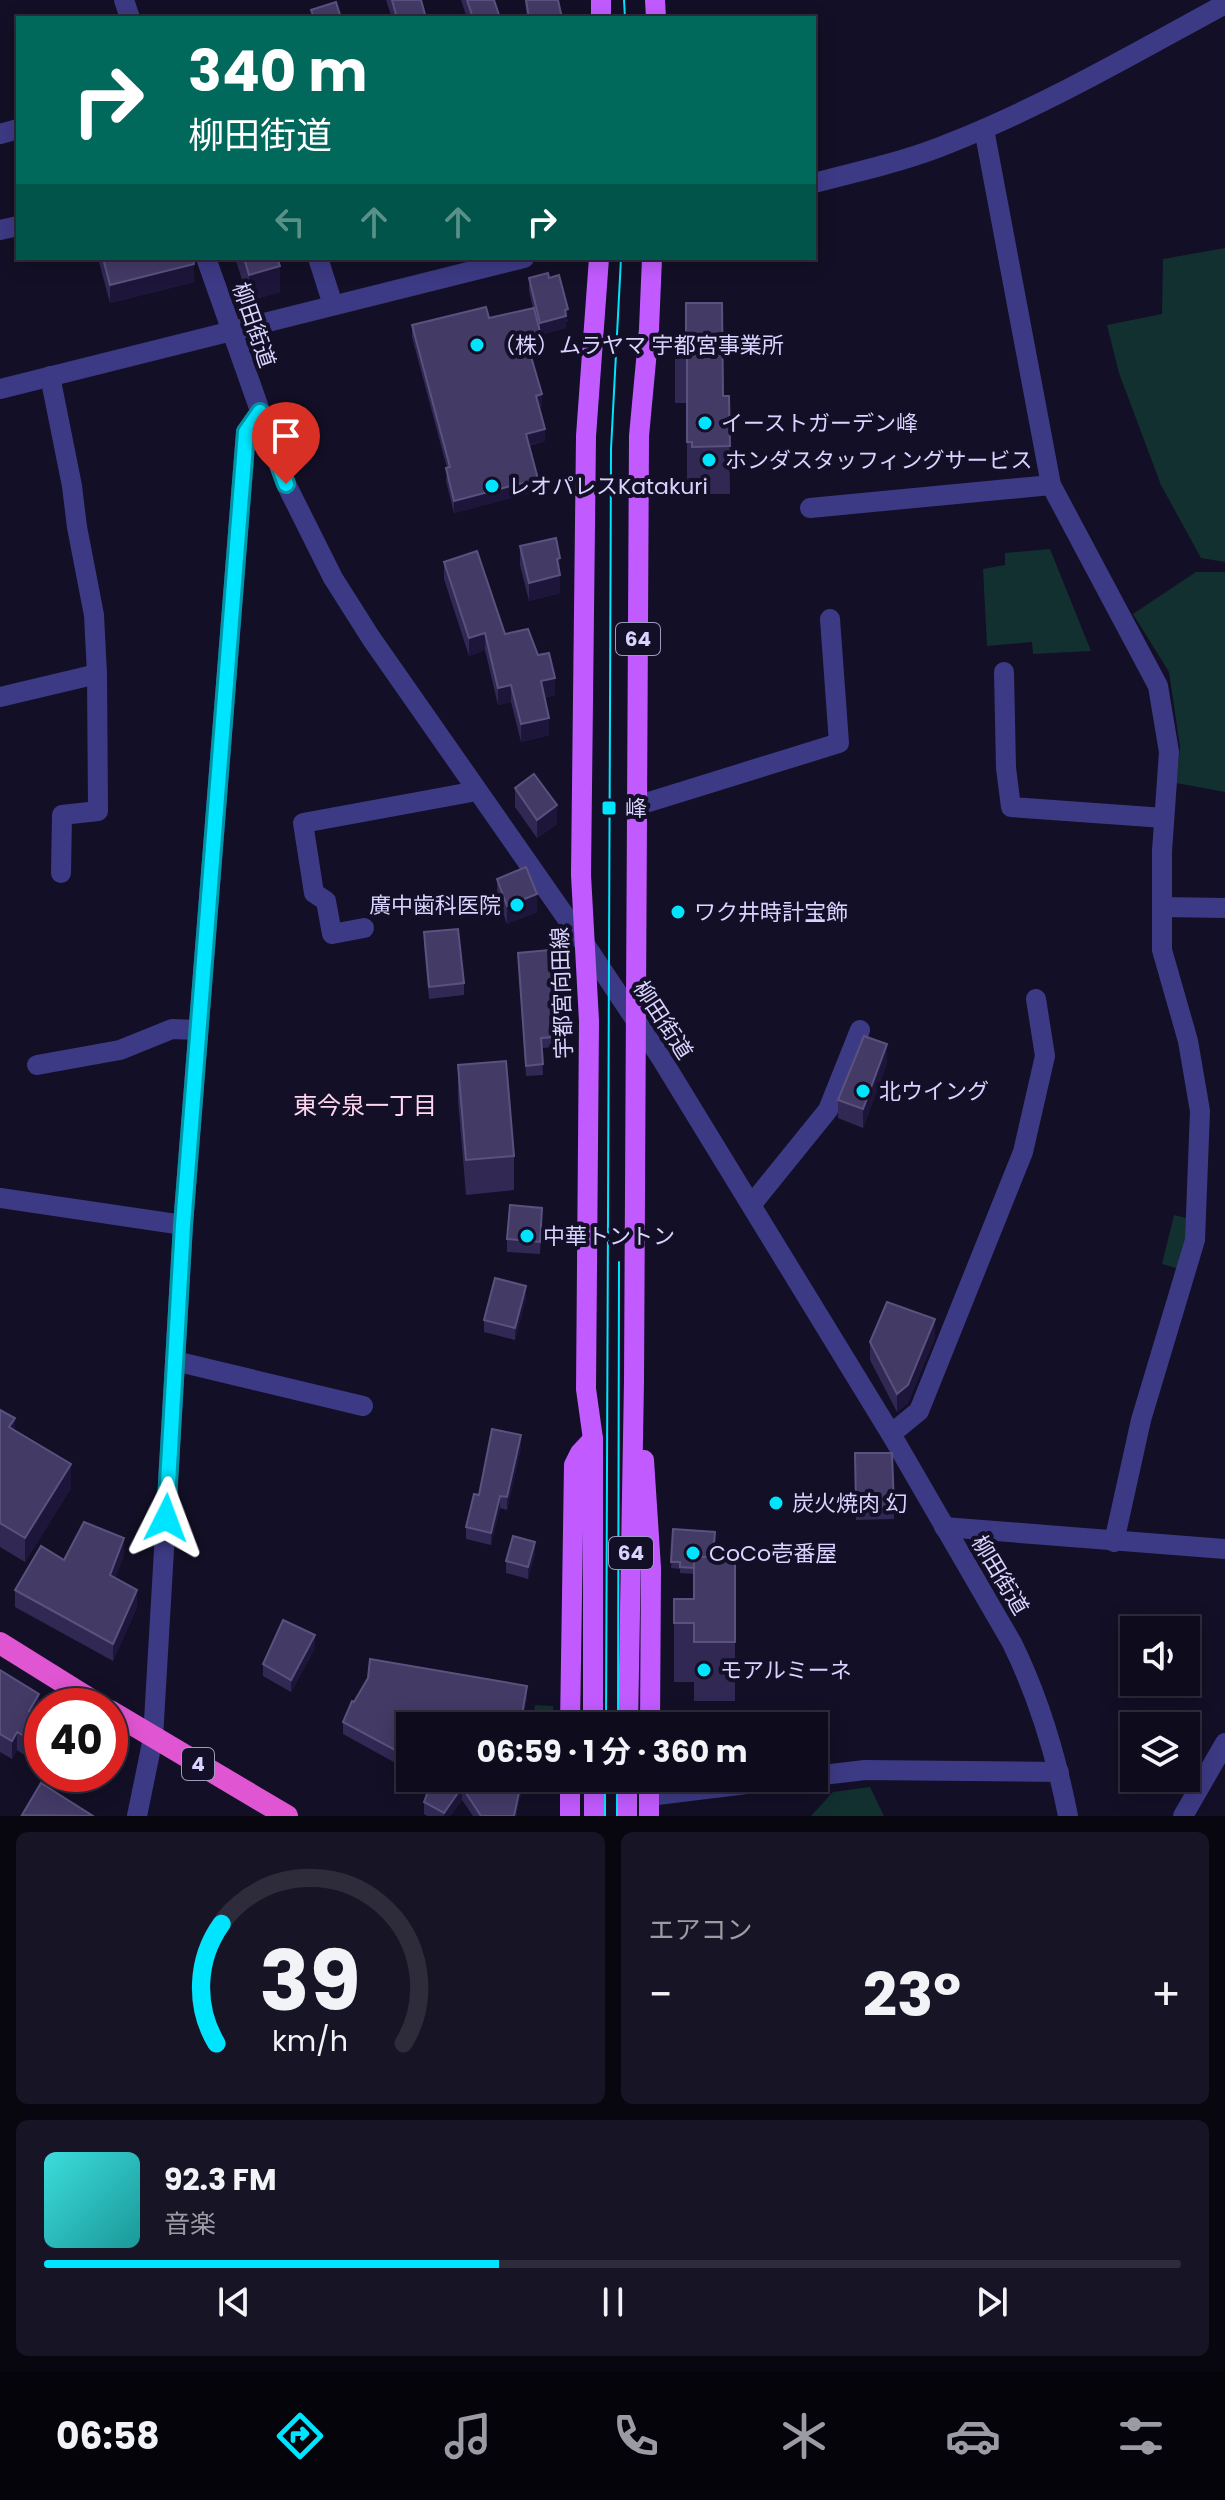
<!DOCTYPE html>
<html lang="ja">
<meta charset="utf-8">
<style>
:root{--surface:#0e0b1c;--page:#171425;--text:#f1f3f6;--muted:#9b9ba3;--line:#2e2b3b;--accent:#00e5ff}
body{margin:0;font-family:Poppins,"Noto Sans JP",sans-serif;background:var(--page);color:var(--text);height:100vh;display:flex;flex-direction:column;font-size:30px;white-space:nowrap}
*{box-sizing:border-box;margin:0}
p{font-size:26px;color:var(--muted)}
.icon{flex:none;width:44px;height:44px;fill:none;stroke:currentColor;stroke-width:2;stroke-linecap:round;stroke-linejoin:round}
.map{position:relative;height:1816px;overflow:hidden}
.sheet{display:flex;flex-direction:column;gap:16px;padding:16px;background:#08060f;flex:1}
.sheet>*{flex:none}
.banner{position:absolute;left:16px;top:16px;width:800px;height:244px;border-radius:0px;box-shadow:0 4px 20px #0003,0 0 0 2px var(--line);background:#00695c;color:#fff;overflow:hidden}
.buttons{position:absolute;left:1120px;top:1616px;display:grid;gap:16px}
.buttons a{display:grid;place-items:center;width:80px;height:80px;border-radius:0px;background:var(--surface);box-shadow:0 4px 20px #0003,0 0 0 2px var(--line);font-size:40px}
.speed{position:absolute;left:24px;top:1688px;display:flex;gap:16px;font-size:40px;font-weight:700;text-align:center}
.speed>*{display:grid;place-content:center;width:104px;height:104px;border-radius:50%;background:var(--surface);box-shadow:0 4px 20px #0003,0 0 0 2px var(--line);line-height:1}
.speed .limit{border:12px solid #d22;background:#fff;color:#111}
.pin{position:absolute;display:grid;place-items:center;width:68px;height:68px;color:#fff;margin:-82px -34px;border-radius:50% 50% 50% 0;rotate:-45deg;box-shadow:0 0 8px #0007}
.pin .icon{rotate:45deg}
.me{position:absolute;width:88px;margin:-44px;rotate:3deg;stroke-linejoin:round;filter:drop-shadow(0 0 6px #0008)}
.turn{display:flex;align-items:center;gap:28px;height:168px;padding:0 40px;font-size:36px}
.turn .icon{width:104px;height:104px;stroke-width:2.5}
.turn b{display:block;font-size:56px;line-height:68px}
.lanes{display:flex;align-items:center;height:76px;padding:0 40px;background:#0003;justify-content:center;gap:40px;direction:ltr}
.lanes .off{opacity:.35}
.big{font-size:60px;font-weight:700;line-height:1.1}
.sheet .tile{flex:1;display:flex;flex-direction:column;justify-content:center;gap:12px;min-width:0;padding:0 28px;border-radius:12px;background:var(--page)}
.sheet .dial{align-items:center;gap:0}
.dial svg{height:208px;overflow:visible;fill:none;stroke:var(--line);stroke-width:7;stroke-linecap:round;text-anchor:middle}
.dial text{fill:var(--text);stroke:none}
.song{display:flex;align-items:center;gap:24px}
.cover{width:96px;height:96px;border-radius:12px;background:linear-gradient(135deg,hsl(180 70% 55%),hsl(180 70% 35%))}
.played{height:8px;border-radius:4px;background:linear-gradient(90deg,var(--accent) 40%,var(--line) 40%)}
.keys{display:flex;justify-content:space-around;direction:ltr}
.heat{display:flex;justify-content:space-between;align-items:center;font-size:44px;direction:ltr}
.sheet .tiles{flex:1;display:grid;gap:16px;grid-template-columns:1fr 1fr}
.tile:last-child{grid-column:span 2}
.trip{position:absolute;left:396px;top:1712px;width:432px;height:80px;border-radius:0px;background:var(--surface);box-shadow:0 4px 20px #0003,0 0 0 2px var(--line);font-weight:700;line-height:80px;text-align:center}
.tab-bar{display:flex;height:128px;justify-content:space-around;align-items:center;background:#06040b;color:var(--muted)}
.tab-bar .icon{width:56px;height:56px}
.tab-bar .active{color:var(--accent)}
.tab-bar b{font-size:36px;color:var(--text)}
.map>svg:first-child{display:block}
.green{fill:#12302f}
.lines{fill:none;stroke-linecap:round;stroke-linejoin:round}
.minor{stroke:#3d3a85;stroke-width:20}
.tertiary{stroke:#3d3a85;stroke-width:20}
.primary{stroke:#c25bff;stroke-width:20}
.trunk{stroke:#e055d1;stroke-width:22}
.tram{stroke:#00e5ff;stroke-width:2}
.wall{fill:#312854}
.shaded-wall{fill:#1d163a}
.building{fill:#433a66;stroke:#5a527e;stroke-width:2}
.route-casing{stroke:#0095a6;stroke-width:20}
.route{stroke:#00e5ff;stroke-width:14}
.poi-dot{fill:#00e5ff;stroke:#130f26;stroke-width:3}
.labels{text-anchor:middle;dominant-baseline:central;stroke-width:8;stroke-linejoin:round;paint-order:stroke}
.shield{fill:#130f26;stroke:#9e99be;stroke-width:2}
.shield-label{font-size:20px;font-weight:bold;fill:#d9d4ff}
.street-label{font-size:22px;fill:#d9d4ff;stroke:#130f26}
.poi-label{font-size:22px;fill:#d9d4ff;stroke:#130f26;text-anchor:start}
.neighbourhood-label{font-size:24px;fill:#ffd6f0;stroke:#130f26}
</style>
<div class="map">
<svg width="1225" height="1816" viewBox="0 0 1225 1816">
<rect width="100%" height="100%" fill="#130f26"/>
<!-- green -->
<g class="green">
<polygon points="1225,248 1225,562 1201,558 1161,485 1119,373 1107,325 1162,314 1163,259"/>
<polygon points="1050,549 1091,651 1033,654 1032,642 987,646 983,569 1005,565 1005,553"/>
<polygon points="1196,572 1225,572 1225,792 1176,783 1180,747 1169,672 1133,614"/>
<polygon points="1174,1215 1190,1219 1180,1269 1162,1264"/>
<polygon points="535,1705 553,1706 553,1726 531,1726"/>
<polygon points="870,1787 884,1816 811,1816 833,1792"/>
</g>
<g class="lines">
<!-- minor -->
<g class="minor">
<polyline points="984,129 1051,485 1158,686 1169,752 1162,851 1162,950 1188,1041 1200,1111 1195,1240 1141,1420 1114,1542"/>
<polyline points="0,134 18,129"/>
<path d="M 814,183 C 859,171 907,161 950,143 C 1046,105 1135,53 1225,4"/>
<polyline points="0,230 18,226"/>
<polyline points="318,258 333,305"/>
<polyline points="50,376 72,486 77,527 94,615 97,674 98,811 62,815 61,873"/>
<polyline points="0,389 524,258"/>
<polyline points="810,508 1051,485"/>
<polyline points="1004,672 1006,768 1011,807 1164,818"/>
<polyline points="0,697 97,674"/>
<polyline points="636,806 839,743 830,619"/>
<polyline points="1162,907 1225,908"/>
<polyline points="364,928 332,934 326,901 314,893 303,823 477,791"/>
<polyline points="37,1065 120,1050 172,1029 198,1030"/>
<polyline points="0,1198 183,1225"/>
<polyline points="752,1204 828,1110 860,1030"/>
<polyline points="175,1361 363,1406"/>
<polyline points="891,1434 919,1411 1023,1152 1045,1056 1036,999"/>
<polyline points="944,1527 1225,1549"/>
<polyline points="814,1776 865,1770 1059,1772"/>
<polyline points="649,1796 797,1778"/>
<polyline points="1183,1816 1225,1743"/>
</g>
<!-- tertiary -->
<g class="tertiary">
<polyline points="124,0 130,18"/>
<path d="M 206,258 L 286,484 L 333,578 L 371,638 L 584,943 L 661,1058 L 891,1434 L 1012,1643 C 1039,1698 1056,1755 1068,1816"/>
<polyline points="137,1816 153,1738 183,1225 246,432 260,412"/>
</g>
<!-- primary -->
<g class="primary">
<polyline points="601,0 601,18"/>
<polyline points="655,0 656,18"/>
<polyline points="644,1460 651,1568 650,1726"/>
<polyline points="570,1726 574,1465 580,1453 593,1439"/>
<polyline points="593,1726 593,1439 586,1389 589,1021 581,875 586,436 599,258"/>
<polyline points="628,1726 634,1381 639,436 649,329 652,258"/>
<polyline points="570,1816 570,1778"/>
<polyline points="594,1816 594,1778"/>
<polyline points="627,1816 627,1778"/>
<polyline points="649,1816 649,1778"/>
</g>
<!-- trunk -->
<g class="trunk">
<polyline points="0,1643 101,1706"/>
<polyline points="110,1711 287,1816"/>
</g>
<!-- tram -->
<g class="tram">
<polyline points="624,0 625,18"/>
<polyline points="606,1726 611,449 621,258"/>
<polyline points="618,1726 619,1262"/>
<polyline points="605,1816 605,1778"/>
<polyline points="617,1816 617,1778"/>
</g>
</g>
<!-- wall -->
<g class="wall">
<polygon points="386,0 421,0 426,18 392,18"/>
<polygon points="461,0 494,0 500,18 467,18"/>
<polygon points="525,0 558,0 562,18 527,18"/>
<polygon points="98,258 193,258 194,282 110,303"/>
<polygon points="235,258 277,258 280,292 249,301"/>
<polygon points="529,278 549,278 568,321 566,321 566,328 540,335 542,352 531,355 542,407 539,407 545,441 529,446 538,491 454,513 446,481 447,468 412,337 412,325 489,318 533,308 529,291"/>
<polygon points="675,336 723,396 729,396 730,494 692,494 692,489 687,489 687,403 675,403"/>
<polygon points="520,546 560,558 560,593 529,601 520,565"/>
<polygon points="444,562 505,634 538,655 555,695 544,698 549,735 521,742 511,702 498,705 485,650 469,656 444,579"/>
<polygon points="515,788 557,824 537,838 515,807"/>
<polygon points="497,879 537,912 507,924 497,897"/>
<polygon points="424,932 464,983 464,995 429,999 424,945"/>
<polygon points="518,953 556,1037 556,1047 542,1048 543,1075 526,1076"/>
<polygon points="887,1063 863,1128 838,1118 838,1100"/>
<polygon points="458,1065 514,1156 514,1190 466,1195 458,1100"/>
<polygon points="542,1220 540,1254 507,1252 507,1239"/>
<polygon points="526,1298 515,1340 484,1332 484,1320"/>
<polygon points="935,1337 908,1403 897,1412 870,1360 870,1342"/>
<polygon points="0,1410 15,1430 71,1488 25,1562 0,1547"/>
<polygon points="521,1448 507,1510 500,1508 491,1545 466,1539 466,1527 479,1495"/>
<polygon points="855,1453 892,1453 894,1519 856,1520"/>
<polygon points="673,1529 714,1557 735,1557 735,1701 694,1701 694,1682 674,1682 674,1599 694,1599 694,1574 680,1573 680,1569 671,1568"/>
<polygon points="535,1554 528,1579 506,1573 506,1561"/>
<polygon points="124,1555 115,1578 137,1607 113,1661 15,1607 15,1590 64,1560"/>
<polygon points="315,1648 291,1692 263,1676 263,1664"/>
<polygon points="0,1670 39,1713 37,1716 39,1736 26,1756 17,1750 12,1759 0,1752"/>
<polygon points="527,1698 522,1726 410,1726 410,1771 343,1734 343,1722 354,1702"/>
<polygon points="423,1778 524,1778 524,1780 516,1816 473,1816 462,1800 450,1816 427,1816 424,1814 424,1802 432,1783"/>
</g>
<!-- shaded-wall -->
<g class="shaded-wall">
<polygon points="194,264 194,282 110,303 110,285"/>
<polygon points="280,266 280,292 249,301 249,275"/>
<polygon points="568,309 566,328 540,335 540,323"/>
<polygon points="542,340 542,352 527,355 527,343"/>
<polygon points="542,394 542,407 536,408 536,396"/>
<polygon points="545,429 545,441 526,446 526,434"/>
<polygon points="538,479 538,491 454,513 454,501"/>
<polygon points="560,558 560,593 529,601 529,583 557,559"/>
<polygon points="485,633 485,650 469,656 469,638"/>
<polygon points="555,678 555,695 541,698 541,681"/>
<polygon points="511,685 511,702 498,705 498,688"/>
<polygon points="549,718 549,735 521,742 521,724"/>
<polygon points="557,805 557,824 537,838 537,820"/>
<polygon points="537,894 537,912 507,924 507,906"/>
<polygon points="887,1044 887,1063 863,1128 863,1109"/>
<polygon points="526,1286 526,1298 515,1340 515,1328"/>
<polygon points="935,1319 935,1337 908,1403 897,1412 897,1394"/>
<polygon points="15,1418 15,1442 9,1427"/>
<polygon points="521,1435 521,1448 507,1510 507,1497"/>
<polygon points="71,1464 71,1488 25,1562 25,1538"/>
<polygon points="500,1496 500,1508 491,1545 491,1533"/>
<polygon points="124,1538 124,1555 110,1592 110,1575"/>
<polygon points="535,1542 535,1554 528,1579 528,1567"/>
<polygon points="137,1590 137,1607 113,1661 113,1644"/>
<polygon points="315,1635 315,1648 291,1692 291,1680"/>
<polygon points="527,1686 527,1698 522,1726 520,1726"/>
<polygon points="39,1694 39,1713 29,1730 29,1711"/>
<polygon points="39,1717 39,1736 26,1756 26,1737"/>
<polygon points="17,1732 17,1750 12,1759 12,1741"/>
<polygon points="522,1778 524,1778 524,1780 516,1816 514,1816"/>
<polygon points="462,1787 462,1800 450,1816 444,1816 444,1813"/>
</g>
<!-- building -->
<g class="building">
<polygon points="392,0 421,0 426,18 397,18"/>
<polygon points="467,0 494,0 500,18 473,18"/>
<polygon points="526,0 558,0 562,18 529,18"/>
<polygon points="336,2 341,18 314,18 311,10"/>
<polygon points="103,258 193,258 194,264 110,285"/>
<polygon points="244,258 277,258 280,266 249,275"/>
<polygon points="548,273 549,278 559,275 568,309 565,310 566,316 540,323 529,278"/>
<polygon points="686,303 722,303 723,396 729,396 730,446 692,447 692,442 687,442 687,355 675,356 675,336 686,336"/>
<polygon points="486,307 489,318 534,308 542,340 527,343 542,394 536,396 545,429 526,434 538,479 454,501 446,468 450,467 412,325"/>
<polygon points="556,538 560,558 557,559 560,575 529,583 520,546"/>
<polygon points="477,551 505,634 528,629 538,655 549,653 555,678 541,681 549,718 521,724 511,685 498,688 485,633 469,638 444,562"/>
<polygon points="534,774 557,805 537,820 515,788"/>
<polygon points="526,867 537,894 507,906 497,879"/>
<polygon points="458,929 464,983 429,987 424,932"/>
<polygon points="549,950 556,1037 541,1038 543,1064 526,1066 518,953"/>
<polygon points="864,1036 887,1044 863,1109 838,1100"/>
<polygon points="506,1061 514,1156 466,1160 458,1065"/>
<polygon points="510,1205 542,1208 540,1242 507,1239"/>
<polygon points="495,1278 526,1286 515,1328 484,1320"/>
<polygon points="887,1302 935,1319 908,1385 897,1394 870,1342"/>
<polygon points="0,1410 15,1418 9,1427 71,1464 25,1538 0,1523"/>
<polygon points="492,1429 521,1435 507,1497 500,1496 491,1533 466,1527 474,1494 479,1495"/>
<polygon points="855,1453 892,1453 894,1507 856,1507"/>
<polygon points="84,1522 124,1538 110,1575 137,1590 113,1644 15,1590 41,1546 64,1560"/>
<polygon points="673,1529 715,1532 713,1557 694,1557 694,1568 680,1567 680,1562 671,1562"/>
<polygon points="513,1536 535,1542 528,1567 506,1561"/>
<polygon points="694,1557 735,1557 735,1642 694,1642 694,1623 674,1623 674,1599 694,1599"/>
<polygon points="283,1620 315,1635 291,1680 263,1664"/>
<polygon points="370,1659 527,1686 520,1726 410,1726 410,1758 343,1722 352,1701 354,1702 368,1678"/>
<polygon points="0,1670 39,1694 29,1711 39,1717 26,1737 17,1732 12,1741 0,1734"/>
<polygon points="433,1778 522,1778 514,1816 481,1816 462,1787 444,1813 424,1802"/>
<polygon points="41,1783 93,1816 22,1815"/>
</g>
<g class="lines">
<!-- route casing -->
<g class="route-casing">
<polyline id="route" points="166,1518 183,1225 246,432 260,412 286,484"/>
</g>
<!-- route -->
<use href="#route" class="route"/>
</g>
<!-- markers -->
<g class="poi-dot">
<circle cx="477" cy="345" r="8"/>
<circle cx="705" cy="423" r="8"/>
<circle cx="709" cy="460" r="8"/>
<circle cx="492" cy="486" r="8"/>
<rect x="601" y="800" width="16" height="16" rx="4"/>
<circle cx="517" cy="905" r="8"/>
<circle cx="678" cy="912" r="8"/>
<circle cx="863" cy="1091" r="8"/>
<circle cx="527" cy="1236" r="8"/>
<circle cx="776" cy="1503" r="8"/>
<circle cx="693" cy="1553" r="8"/>
<circle cx="704" cy="1670" r="8"/>
</g>
<g class="labels">
<!-- shield labels -->
<g class="shield">
<rect x="616" y="623" width="44" height="32" rx="6"/>
<rect x="609" y="1537" width="44" height="32" rx="6"/>
<rect x="182" y="1748" width="32" height="32" rx="6"/>
</g>
<g class="shield-label">
<text x="638" y="639">64</text>
<text x="631" y="1553">64</text>
<text x="198" y="1764">4</text>
</g>
<!-- street labels -->
<g class="street-label">
<text transform="translate(254 325) rotate(71)">柳田街道</text>
<text transform="translate(562 993) rotate(-92)">宇都宮向田線</text>
<text transform="translate(663 1020) rotate(57)">柳田街道</text>
<text transform="translate(1000 1575) rotate(59)">柳田街道</text>
</g>
<!-- poi labels -->
<g class="poi-label">
<text x="493" y="345">（株）ムラヤマ 宇都宮事業所</text>
<text x="721" y="423">イーストガーデン峰</text>
<text x="725" y="460">ホンダスタッフィングサービス</text>
<text x="508" y="486">レオパレスKatakuri</text>
<text x="625" y="808">峰</text>
<text x="501" y="905" text-anchor="end">廣中歯科医院</text>
<text x="694" y="912">ワク井時計宝飾</text>
<text x="879" y="1091">北ウイング</text>
<text x="543" y="1236">中華トントン</text>
<text x="792" y="1503">炭火焼肉 幻</text>
<text x="709" y="1553">CoCo壱番屋</text>
<text x="720" y="1670">モアルミーネ</text>
</g>
<!-- neighbourhood labels -->
<g class="neighbourhood-label">
<text x="365" y="1105">東今泉一丁目</text>
</g>
</g>
</svg>
<div class="buttons">
<a><svg class="icon" aria-label="sound" viewBox="0 0 24 24"><path d="M4 9h4l5-4v14l-5-4H4zM17 9q2 3 0 6"/></svg></a>
<a><svg class="icon" aria-label="layers" viewBox="0 0 24 24"><path d="M12 4l9 5-9 5-9-5zM3 14l9 5 9-5"/></svg></a>
</div>
<div class="speed"><div class="limit">40</div></div>
<div class="pin" style="left:286px;top:484px;background:#d93025"><svg class="icon" aria-label="arrive" viewBox="0 0 24 24"><path d="M6 21V4h12l-3 4 3 4H6"/></svg></div>
<svg class="me" style="left:166px;top:1518px" viewBox="-20 -20 40 40"><path d="M0-17L14 15 0 8-14 15z" fill="#00e5ff" stroke="#fff" stroke-width="4"/></svg>
<div class="trip">06:59 · 1 分 · 360 m</div>
<div class="banner">
<div class="turn"><svg class="icon" aria-label="right" viewBox="0 0 24 24"><path d="M7 20v-9h11M14 6l5 5-5 5"/></svg><div><b>340 m</b>柳田街道</div></div>
<div class="lanes"><svg class="icon off" aria-label="left" viewBox="0 0 24 24"><path d="M17 20v-9H6M10 6l-5 5 5 5"/></svg><svg class="icon off" aria-label="ahead" viewBox="0 0 24 24"><path d="M12 20V5M6 11l6-6 6 6"/></svg><svg class="icon off" aria-label="ahead" viewBox="0 0 24 24"><path d="M12 20V5M6 11l6-6 6 6"/></svg><svg class="icon" aria-label="right" viewBox="0 0 24 24"><path d="M7 20v-9h11M14 6l5 5-5 5"/></svg></div>
</div>
</div>
<section class="sheet">
<div class="tiles">
<div class="tile dial"><svg viewBox="0 0 100 80">
<path d="M14 69A42 42 0 1 1 86 69"/>
<path d="M14 69A42 42 0 0 1 16 23" stroke="#00e5ff"/>
<text x="50" y="56" font-size="32" font-weight="700">39</text>
<text x="50" y="72" font-size="11">km/h</text>
</svg></div>
<div class="tile"><p>エアコン</p>
<div class="heat"><a>−</a><b class="big">23°</b><a>+</a></div>
</div>
<div class="tile">
<div class="song"><i class="cover"></i><div><b>92.3 FM</b><p>音楽</p></div></div>
<div class="played"></div>
<div class="keys"><svg class="icon" aria-label="previous" viewBox="0 0 24 24"><path d="M18 5L8 12l10 7zM5 5v14"/></svg><svg class="icon" aria-label="pause" viewBox="0 0 24 24"><path d="M8 5v14M16 5v14"/></svg><svg class="icon" aria-label="next" viewBox="0 0 24 24"><path d="M6 5l10 7-10 7zM19 5v14"/></svg></div>
</div>
</div>
</section>
<nav class="tab-bar">
<b>06:58</b>
<svg class="icon active" aria-label="directions" viewBox="0 0 24 24"><path d="M12 3l9 9-9 9-9-9zM9 14v-3h6M13 9l2 2-2 2"/></svg>
<svg class="icon" aria-label="music" viewBox="0 0 24 24"><path d="M9 18V5l10-2v13"/><circle cx="6" cy="18" r="3"/><circle cx="16" cy="16" r="3"/></svg>
<svg class="icon" aria-label="phone" viewBox="0 0 24 24"><path d="M5 4h4l2 5-3 2q2 4 5 5l2-3 5 2v4C11 20 4 13 5 4z"/></svg>
<svg class="icon" aria-label="climate" viewBox="0 0 24 24"><path d="M12 3v18M4 7l16 10M4 17L20 7"/></svg>
<svg class="icon" aria-label="car" viewBox="0 0 24 24"><path d="M5 17H2v-5l4-1 3-4h7l3 4 3 1v5h-3M9 17h6M6 11h13"/><circle cx="7" cy="17" r="2"/><circle cx="17" cy="17" r="2"/></svg>
<svg class="icon" aria-label="filters" viewBox="0 0 24 24"><path d="M4 7h16M4 17h16"/><circle cx="9" cy="7" r="2"/><circle cx="15" cy="17" r="2"/></svg>
</nav>
